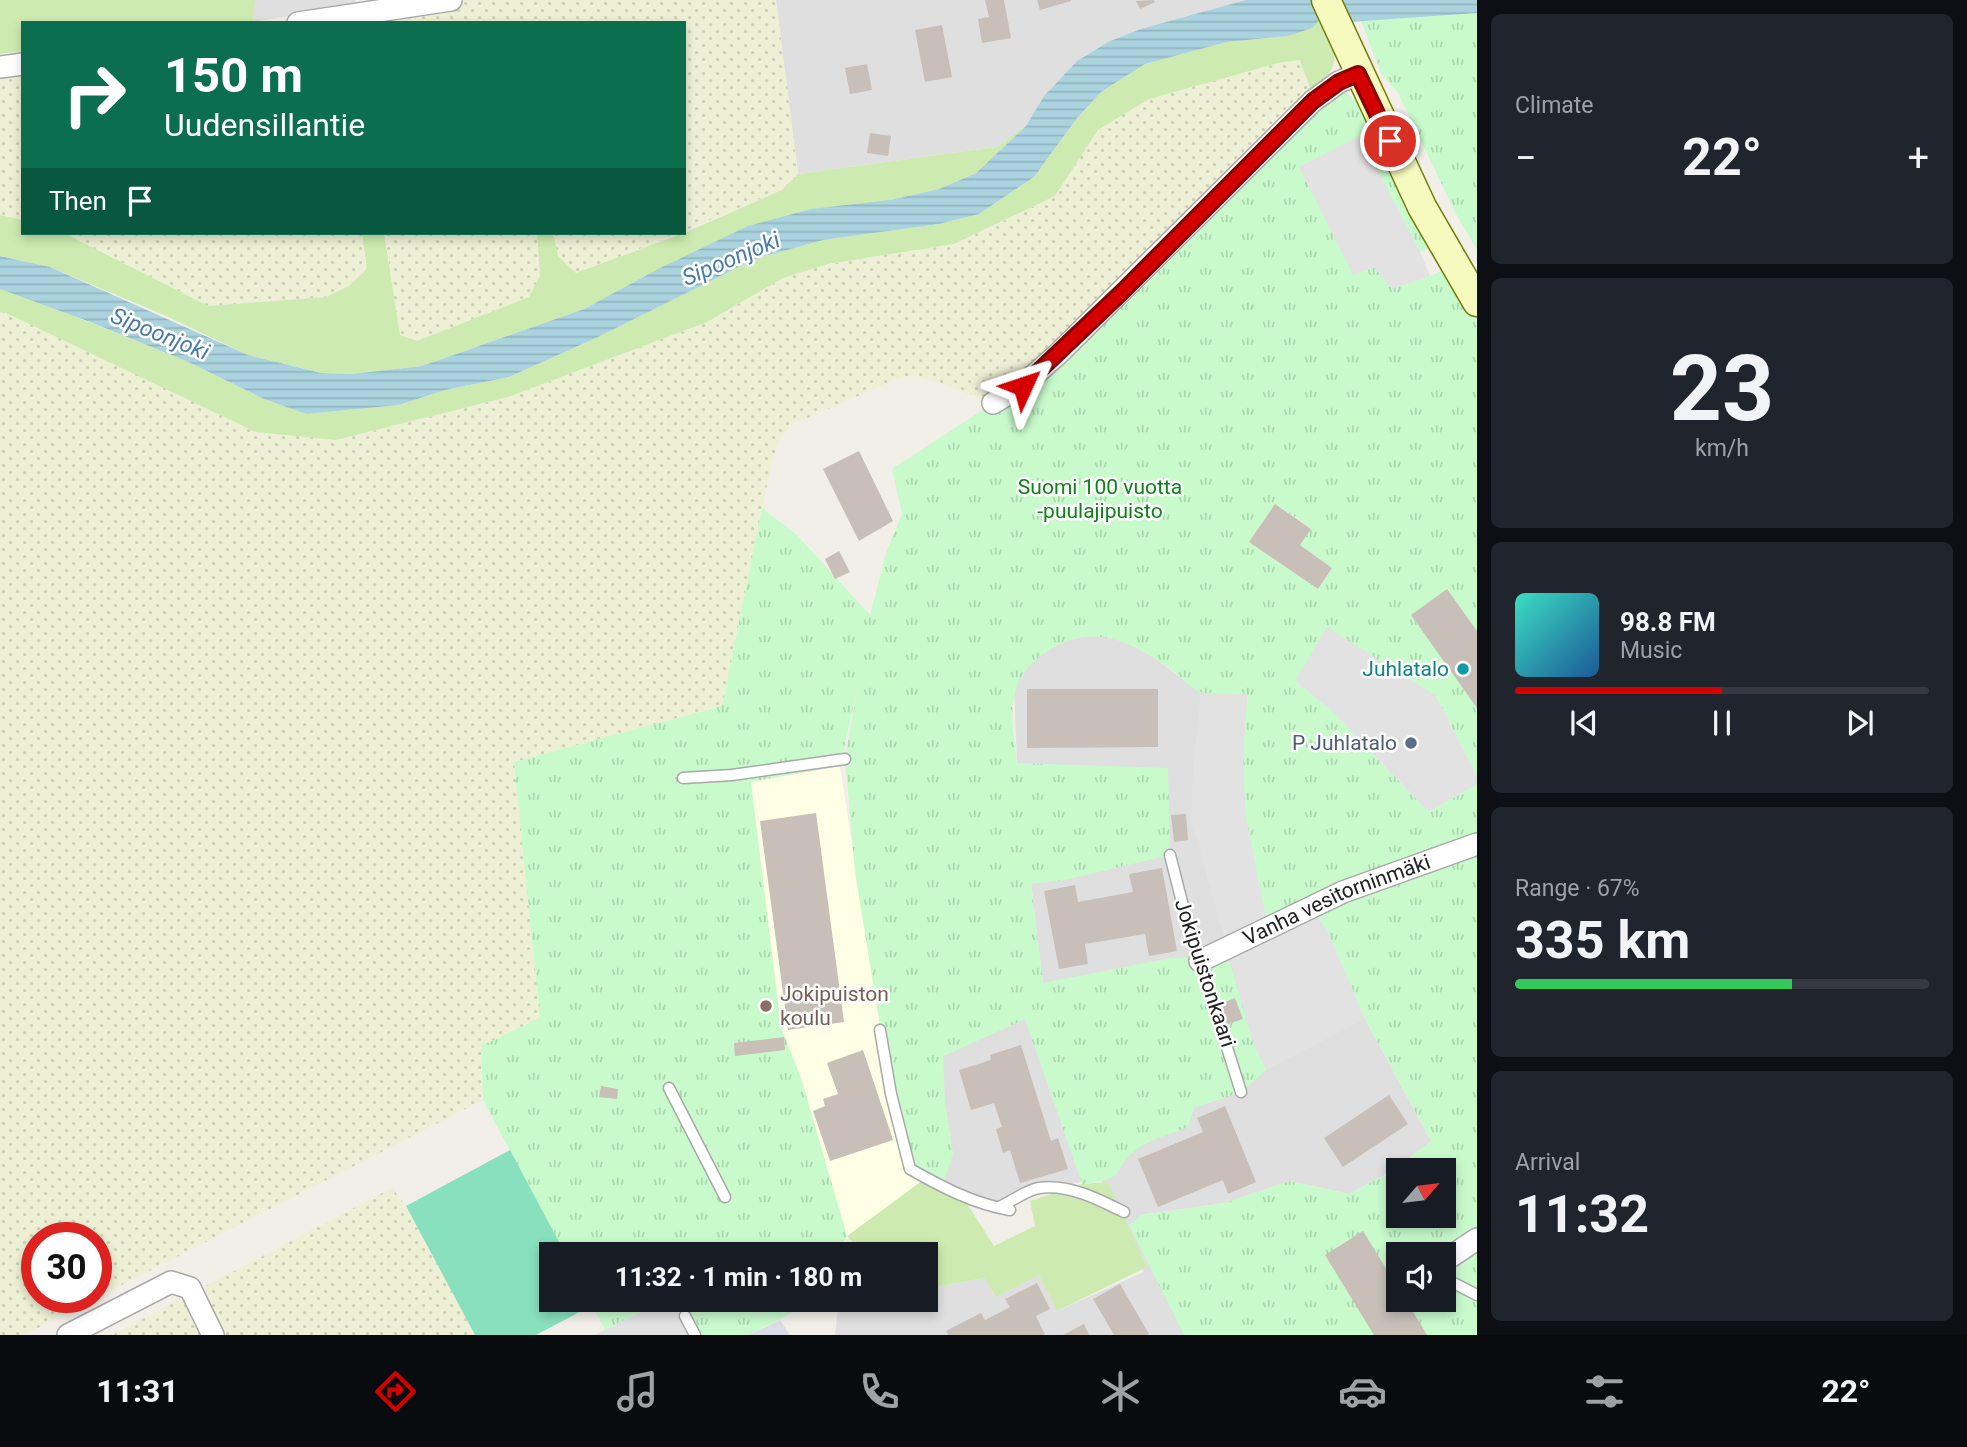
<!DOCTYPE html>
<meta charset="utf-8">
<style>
:root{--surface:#171b24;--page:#20242c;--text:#f1f3f6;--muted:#9ea1a6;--line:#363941;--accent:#d40000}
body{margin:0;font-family:Roboto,sans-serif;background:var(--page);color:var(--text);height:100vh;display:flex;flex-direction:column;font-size:26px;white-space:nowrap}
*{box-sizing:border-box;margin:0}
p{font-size:23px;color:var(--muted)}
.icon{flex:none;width:38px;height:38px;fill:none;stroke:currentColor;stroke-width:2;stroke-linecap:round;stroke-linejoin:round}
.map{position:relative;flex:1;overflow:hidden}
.side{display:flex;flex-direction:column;gap:14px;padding:14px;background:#0d0f14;width:490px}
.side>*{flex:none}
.guide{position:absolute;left:21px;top:21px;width:665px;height:214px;border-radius:0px;box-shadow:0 4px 10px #0003;background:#0b6e4f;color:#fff;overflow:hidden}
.needle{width:46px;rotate:62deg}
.fabs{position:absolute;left:1386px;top:1158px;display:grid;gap:14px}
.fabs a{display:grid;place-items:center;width:70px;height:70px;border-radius:0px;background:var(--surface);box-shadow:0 4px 10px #0003;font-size:35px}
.speed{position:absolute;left:21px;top:1222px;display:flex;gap:14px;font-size:35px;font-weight:700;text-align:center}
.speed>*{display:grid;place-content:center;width:91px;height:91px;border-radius:50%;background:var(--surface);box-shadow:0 4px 10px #0003;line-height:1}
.speed .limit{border:10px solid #d22;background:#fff;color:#111}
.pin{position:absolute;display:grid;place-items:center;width:60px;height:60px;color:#fff;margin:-30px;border:4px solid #fff;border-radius:50%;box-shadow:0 2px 7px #0007}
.me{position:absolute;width:77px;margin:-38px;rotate:48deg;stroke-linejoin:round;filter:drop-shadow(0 0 5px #0008)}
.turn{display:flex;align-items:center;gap:24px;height:147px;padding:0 28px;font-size:32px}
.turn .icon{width:91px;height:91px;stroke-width:2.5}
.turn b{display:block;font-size:49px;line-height:60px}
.then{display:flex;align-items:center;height:66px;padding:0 28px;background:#0003;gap:14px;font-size:26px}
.big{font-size:52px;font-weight:700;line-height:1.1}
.side .widget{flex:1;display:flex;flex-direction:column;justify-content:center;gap:10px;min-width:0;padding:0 24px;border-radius:10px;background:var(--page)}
.side .dial{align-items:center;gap:0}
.dial b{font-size:91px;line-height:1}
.song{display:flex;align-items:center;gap:21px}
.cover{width:84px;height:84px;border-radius:10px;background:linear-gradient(135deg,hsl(170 70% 55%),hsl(210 70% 35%))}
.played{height:7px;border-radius:4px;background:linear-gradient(90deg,var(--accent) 50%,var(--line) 50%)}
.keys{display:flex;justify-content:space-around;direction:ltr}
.heat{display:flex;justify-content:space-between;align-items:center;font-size:38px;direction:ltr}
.charge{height:10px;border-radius:5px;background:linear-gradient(90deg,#34c759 67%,var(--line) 0)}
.trip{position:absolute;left:539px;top:1242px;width:399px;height:70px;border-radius:0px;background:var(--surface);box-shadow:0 4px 10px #0003;font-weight:700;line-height:70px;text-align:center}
.tabs{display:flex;height:112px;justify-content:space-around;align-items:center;background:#090b0e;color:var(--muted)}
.tabs .icon{width:49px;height:49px}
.tabs .on{color:var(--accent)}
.tabs b{font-size:32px;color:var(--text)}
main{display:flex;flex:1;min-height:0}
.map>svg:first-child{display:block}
.residential{fill:#e0dfdf}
.education{fill:#ffffe5}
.farmland{fill:url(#farmland-dots);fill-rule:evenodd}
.grass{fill:#cdebb0}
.park{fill:url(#park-tufts);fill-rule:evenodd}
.pitch{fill:#88e0be}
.parking{fill:#e2e2e2}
.plaza{fill:#dddde8}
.water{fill:url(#water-rules)}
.building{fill:#c7bfb8}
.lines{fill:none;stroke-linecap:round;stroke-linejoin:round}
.lane-casing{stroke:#a9a9a9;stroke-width:13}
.street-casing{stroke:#a9a9a9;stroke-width:24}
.secondary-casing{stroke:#707d05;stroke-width:31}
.lane{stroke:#fff;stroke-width:10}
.street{stroke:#fff;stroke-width:21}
.secondary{stroke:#f7fabf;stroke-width:28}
.route-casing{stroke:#8a0000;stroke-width:18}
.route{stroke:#d40000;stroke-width:12}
.culture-dot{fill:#0f9aa8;stroke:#fff;stroke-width:2.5}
.service-dot{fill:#5c6f8a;stroke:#fff;stroke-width:2.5}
.education-dot{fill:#8d6e63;stroke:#fff;stroke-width:2.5}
.labels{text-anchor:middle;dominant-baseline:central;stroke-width:5;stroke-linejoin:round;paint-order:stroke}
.park-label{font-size:21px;fill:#0c8416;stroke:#fff}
.culture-label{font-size:21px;fill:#0d838f;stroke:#fff;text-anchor:end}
.service-label{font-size:21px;fill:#4e5e75;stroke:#fff;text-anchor:end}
.street-label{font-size:21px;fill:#222;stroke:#fff}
.education-label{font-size:21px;fill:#785e54;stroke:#fff;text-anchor:start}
.water-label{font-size:23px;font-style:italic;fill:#4a7aab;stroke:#fff}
</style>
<main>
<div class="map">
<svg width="1477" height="1335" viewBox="0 0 1477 1335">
<defs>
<pattern id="farmland-dots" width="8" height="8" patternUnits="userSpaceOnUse" patternTransform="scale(1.75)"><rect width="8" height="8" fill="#eef0d5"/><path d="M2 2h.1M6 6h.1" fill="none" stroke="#ccceb7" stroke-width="1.8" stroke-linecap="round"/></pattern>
<pattern id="park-tufts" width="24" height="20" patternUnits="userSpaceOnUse" patternTransform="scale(1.75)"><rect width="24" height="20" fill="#c8facc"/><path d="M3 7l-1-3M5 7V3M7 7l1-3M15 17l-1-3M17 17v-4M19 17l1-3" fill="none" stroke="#acd6af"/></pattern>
<pattern id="water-rules" width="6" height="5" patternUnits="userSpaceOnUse" patternTransform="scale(1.75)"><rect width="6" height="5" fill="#aad3df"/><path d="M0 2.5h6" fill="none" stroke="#92b5bf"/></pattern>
</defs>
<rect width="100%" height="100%" fill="#f2efe9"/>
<!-- residential -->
<g class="residential">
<polygon points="255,0 356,0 353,6 253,22"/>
<polygon points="776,0 1246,0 1108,42 1077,61 1044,96 1026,126 996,147 798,174"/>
<polygon points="1082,635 1115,638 1148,653 1201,693 1247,694 1310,907 1327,930 1365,1019 1431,1141 1394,1170 1349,1194 1290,1181 1225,1203 1140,1215 1185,1335 835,1335 839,1300 926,1300 926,1289 984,1278 996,1297 1039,1274 1057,1311 1144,1272 1100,1177 986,1206 942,1187 943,1056 1046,1009 1017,763 1014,686 1032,661 1056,645"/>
</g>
<!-- education -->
<polygon class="education" points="840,766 874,989 926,1178 848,1236 837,1255 652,920 730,785"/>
<!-- farmland -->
<g class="farmland">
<polygon points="451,0 776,0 798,174 782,190 684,231 684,23 298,23"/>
<path d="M 1300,60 L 1313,101 L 993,403 L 939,383 L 915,376 L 901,377 L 792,425 L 779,441 L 772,461 L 722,706 L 515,762 L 541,1019 L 481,1046 L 483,1100 L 24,1335 L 0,1335 L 0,313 L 4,312 L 336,440 L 508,397 L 707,322 L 783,278 L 828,264 L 955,244 L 1055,196 L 1098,130 L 1149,99 L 1278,63 ZM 37,1237 L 96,1237 L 96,1297 L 37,1297 Z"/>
<polygon points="23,64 23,220 0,215 0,67"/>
<polygon points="64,233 362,233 367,269 349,286 325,297 208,306"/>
<polygon points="384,233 537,233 540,275 529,297 417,341 400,335"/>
<polygon points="553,233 680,233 576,274 558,256"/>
<polygon points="392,1188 406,1206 475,1335 112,1335"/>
</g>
<!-- grass -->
<g class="grass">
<polygon points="0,0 255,0 253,22 244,23 23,23 23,51 0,54"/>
<path d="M 1322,17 C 1337,52 1344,66 1311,91 L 1300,60 L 1278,63 L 1149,99 L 1098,130 L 1055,196 L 954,244 L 828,264 L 783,278 L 707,322 L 508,397 L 336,440 L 256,432 L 4,312 L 0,313 L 0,289 L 4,288 L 186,361 L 264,399 L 306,414 L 399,405 L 445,390 L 509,377 L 598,337 L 755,259 L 823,240 L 939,224 L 979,214 L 1034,177 L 1077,118 L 1101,92 L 1145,64 L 1227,42 L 1288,36 Z"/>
<polygon points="1026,126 976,173 939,189 890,200 658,269 584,309 422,366 352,374 321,373 248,355 166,316 50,267 0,256 0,215 23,220 23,233 64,233 208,306 326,297 349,286 367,269 362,233 384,233 400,335 417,341 529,297 540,275 537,233 553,233 558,256 576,273 684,233 782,190 798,174 996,147"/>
<polygon points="926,1178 962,1196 994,1246 1035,1226 1030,1201 1082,1184 1108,1182 1147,1267 1057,1311 1039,1275 996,1297 984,1278 926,1289 926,1255 865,1255 847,1236"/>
</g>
<!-- park -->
<g class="park">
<polygon points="1477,13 1477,250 1456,214 1398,93 1382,75 1361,21"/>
<path d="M 1343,89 C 1376,113 1411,208 1430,248 L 1420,252 L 1359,136 L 1352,274 L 1374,267 L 1430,276 L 1444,270 L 1477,323 L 1477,777 L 1436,696 L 1295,681 L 1330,709 L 1429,812 L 1477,784 L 1477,1335 L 1184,1335 L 1129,1225 L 1141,1215 L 1225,1203 L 1290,1181 L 1349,1194 L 1394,1170 L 1431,1141 L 1365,1019 L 1327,930 L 1311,907 L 1266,928 L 1245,812 L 1243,756 L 1247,694 C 1233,693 1217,696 1203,693 C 1193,690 1181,678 1173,671 C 1131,641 1093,621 1046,652 C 1002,681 1012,717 1017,763 L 1168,768 L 1170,855 L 1065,880 L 1031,884 L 1043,983 L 1171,958 L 1229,959 L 1253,1042 L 1266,1070 L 1241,1092 L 1194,1108 L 1188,1127 C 1173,1133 1154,1138 1140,1147 C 1109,1168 1133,1179 1082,1184 L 1025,1019 L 943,1056 L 945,1101 L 953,1154 L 942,1187 L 910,1169 L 891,1094 L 855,872 L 845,759 L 857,690 L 840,766 L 751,782 L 781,1027 L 802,1081 L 847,1236 L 837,1255 L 566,1255 L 483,1100 L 481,1046 L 540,1018 L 514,762 L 722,706 L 762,508 L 798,536 L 870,615 L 887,550 L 902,514 L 892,469 L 993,403 L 1309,106 ZM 1275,504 L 1311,528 L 1300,545 L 1332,568 L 1318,589 L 1249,542 ZM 1398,1171 L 1444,1171 L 1444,1216 L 1398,1216 ZM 1398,1255 L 1444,1255 L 1444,1300 L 1398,1300 Z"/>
<polygon points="590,1300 664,1300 605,1330"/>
<polygon points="681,1300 808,1300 788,1315 749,1335 696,1335"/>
</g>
<!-- pitch -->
<polygon class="pitch" points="510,1150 566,1255 551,1255 551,1300 590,1300 593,1305 536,1335 475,1335 406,1206"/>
<!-- parking -->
<g class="parking">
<polygon points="1360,136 1420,252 1430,276 1392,289 1374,267 1353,275 1299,167"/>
<polygon points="1327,627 1436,696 1477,777 1477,784 1429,812 1330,709 1295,681"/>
<polygon points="1201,693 1247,694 1243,756 1245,812 1270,938 1317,916 1327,930 1365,1019 1266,1070 1253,1042 1191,819 1193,767"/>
<polygon points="664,1300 681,1300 699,1335 595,1335"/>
</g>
<!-- plaza -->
<polygon class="plaza" points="780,1320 790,1335 749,1335"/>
<!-- water -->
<g class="water">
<polygon points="1246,0 1315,0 1322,17 1312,28 1288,36 1227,42 1145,64 1101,92 1077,118 1034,177 979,214 939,224 823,240 755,259 598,337 509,377 445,390 399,405 306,414 264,399 186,361 85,320 0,289 0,256 50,267 248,355 321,373 352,374 422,366 584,309 658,269 748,226 811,209 890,200 939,189 976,173 1026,126 1044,96 1077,61 1108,42 1141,29"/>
<polygon points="1340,0 1477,0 1477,13 1350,22"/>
</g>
<!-- building -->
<g class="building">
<polygon points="985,0 1004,0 1011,38 982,43 978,19 989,17"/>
<polygon points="1037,0 1071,0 1071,1 1040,10"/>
<polygon points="1154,0 1155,2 1140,9 1136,1"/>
<polygon points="942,25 952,77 925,82 915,30"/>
<polygon points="867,64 872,90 850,94 845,68"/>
<polygon points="870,133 891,136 888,156 867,153"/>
<polygon points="859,451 893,521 859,541 823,469"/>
<polygon points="1275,504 1311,529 1300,545 1332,568 1318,589 1249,542"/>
<polygon points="839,551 850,572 835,579 825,559"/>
<polygon points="1447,589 1477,631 1477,708 1411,615"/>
<polygon points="1027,689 1158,689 1158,747 1027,748"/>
<polygon points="816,813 844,1022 788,1030 760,821"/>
<polygon points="1186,814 1188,840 1174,842 1171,815"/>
<polygon points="1162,868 1177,951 1149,956 1145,934 1085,944 1088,964 1059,969 1044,891 1075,885 1078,902 1133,892 1129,874"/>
<polygon points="1235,998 1243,1019 1228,1024 1220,1004"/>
<polygon points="784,1037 785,1050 735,1056 734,1043"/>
<polygon points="1021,1045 1051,1141 1058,1138 1068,1169 1020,1183 1010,1150 1003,1153 996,1129 1002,1127 994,1103 971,1110 959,1070 991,1060 990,1055"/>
<polygon points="863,1050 893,1140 830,1161 813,1111 825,1106 823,1099 838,1094 827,1063"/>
<polygon points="601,1086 618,1089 617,1099 599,1097"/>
<polygon points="1389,1095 1408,1124 1343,1167 1324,1138"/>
<polygon points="1225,1106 1256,1182 1228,1194 1223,1180 1158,1207 1138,1159 1203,1132 1197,1118"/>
<polygon points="1363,1231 1398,1288 1398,1300 1406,1300 1427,1335 1374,1335 1325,1255"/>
<polygon points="1037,1283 1050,1309 1036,1316 1045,1335 948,1335 946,1331 981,1313 985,1320 1010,1307 1005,1299"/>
<polygon points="1120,1284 1149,1334 1147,1335 1114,1335 1093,1299"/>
<polygon points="1084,1324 1089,1335 1063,1335"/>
</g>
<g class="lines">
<!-- lane casing -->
<g class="lane-casing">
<g id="lane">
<polyline points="683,778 732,775 845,759"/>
<polyline points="1170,855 1185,914 1241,1092"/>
<path d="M 880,1030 L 891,1094 L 910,1169 C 942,1187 974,1204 1010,1210"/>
<polyline points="669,1088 725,1197"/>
<path d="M 999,1207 C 1011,1202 1026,1190 1039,1188 C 1069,1184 1098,1199 1124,1212"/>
<polyline points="1444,1278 1477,1295"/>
<polyline points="685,1316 695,1335"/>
</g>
</g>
<!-- street casing -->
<g class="street-casing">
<g id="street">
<polyline points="298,23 451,0"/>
<polyline points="0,67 23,64"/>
<polyline points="993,403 1023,385 1058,354 1313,101 1339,82 1358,74"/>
<path id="s1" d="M 1200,961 L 1343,892 L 1477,844"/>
<polyline points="1444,1261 1477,1239"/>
<polyline points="68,1335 171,1282 190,1288 213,1335"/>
</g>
</g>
<!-- secondary casing -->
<g class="secondary-casing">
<polyline id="secondary" points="1326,0 1422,207 1477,302"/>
</g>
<!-- lane -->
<use href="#lane" class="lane"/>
<!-- street -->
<use href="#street" class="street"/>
<!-- secondary -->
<use href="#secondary" class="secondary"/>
</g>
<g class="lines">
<!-- route casing -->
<g class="route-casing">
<polyline id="route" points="1023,386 1123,291 1313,101 1339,82 1358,74 1390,141"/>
</g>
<!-- route -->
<use href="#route" class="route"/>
</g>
<!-- markers -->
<circle class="culture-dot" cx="1463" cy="669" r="7"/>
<circle class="service-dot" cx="1411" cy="743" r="7"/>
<circle class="education-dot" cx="766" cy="1006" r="7"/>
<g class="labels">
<!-- park labels -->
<g class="park-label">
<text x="1100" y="487">Suomi 100 vuotta<tspan x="1100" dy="24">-puulajipuisto</tspan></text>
</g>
<!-- culture labels -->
<g class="culture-label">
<text x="1449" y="669">Juhlatalo</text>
</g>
<!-- service labels -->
<g class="service-label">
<text x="1397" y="743">P Juhlatalo</text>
</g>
<!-- street labels -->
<g class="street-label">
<text stroke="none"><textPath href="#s1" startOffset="150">Vanha vesitorninmäki</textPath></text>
<text transform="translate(1205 973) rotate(72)">Jokipuistonkaari</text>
</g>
<!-- education labels -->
<g class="education-label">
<text x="780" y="994">Jokipuiston<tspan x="780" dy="24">koulu</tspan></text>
</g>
<!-- water labels -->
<g class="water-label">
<text transform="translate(731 259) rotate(-23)">Sipoonjoki</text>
<text transform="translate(160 334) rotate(22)">Sipoonjoki</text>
</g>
</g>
</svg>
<div class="fabs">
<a><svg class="needle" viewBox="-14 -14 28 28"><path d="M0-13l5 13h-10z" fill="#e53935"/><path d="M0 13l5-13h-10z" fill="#9ea1a6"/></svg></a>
<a><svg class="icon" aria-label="sound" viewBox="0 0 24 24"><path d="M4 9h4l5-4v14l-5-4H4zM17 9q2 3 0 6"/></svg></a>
</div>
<div class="speed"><div class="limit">30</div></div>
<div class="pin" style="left:1390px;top:141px;background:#d93025"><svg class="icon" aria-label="arrive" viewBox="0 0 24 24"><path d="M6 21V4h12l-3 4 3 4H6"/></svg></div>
<svg class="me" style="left:1023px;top:386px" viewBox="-20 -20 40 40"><path d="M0-17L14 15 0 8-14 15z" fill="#d40000" stroke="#fff" stroke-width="4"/></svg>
<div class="trip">11:32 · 1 min · 180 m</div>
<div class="guide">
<div class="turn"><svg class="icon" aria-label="right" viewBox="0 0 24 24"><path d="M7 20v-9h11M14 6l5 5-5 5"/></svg><div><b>150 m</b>Uudensillantie</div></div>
<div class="then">Then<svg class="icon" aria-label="arrive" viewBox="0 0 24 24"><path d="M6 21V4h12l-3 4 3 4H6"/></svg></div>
</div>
</div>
<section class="side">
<div class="widget"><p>Climate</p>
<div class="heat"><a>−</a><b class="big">22°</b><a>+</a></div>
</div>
<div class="widget dial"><b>23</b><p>km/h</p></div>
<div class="widget">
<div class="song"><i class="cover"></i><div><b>98.8 FM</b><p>Music</p></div></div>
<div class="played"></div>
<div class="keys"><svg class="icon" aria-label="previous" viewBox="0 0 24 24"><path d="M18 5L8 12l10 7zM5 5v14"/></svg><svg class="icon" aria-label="pause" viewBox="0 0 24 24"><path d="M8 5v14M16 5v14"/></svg><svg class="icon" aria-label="next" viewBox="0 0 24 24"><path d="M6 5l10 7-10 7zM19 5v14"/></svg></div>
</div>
<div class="widget"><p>Range · 67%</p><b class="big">335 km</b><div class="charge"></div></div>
<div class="widget"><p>Arrival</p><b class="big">11:32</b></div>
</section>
</main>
<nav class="tabs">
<b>11:31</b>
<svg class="icon on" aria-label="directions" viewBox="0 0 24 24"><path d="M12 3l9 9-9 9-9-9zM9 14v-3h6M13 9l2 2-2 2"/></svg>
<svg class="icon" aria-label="music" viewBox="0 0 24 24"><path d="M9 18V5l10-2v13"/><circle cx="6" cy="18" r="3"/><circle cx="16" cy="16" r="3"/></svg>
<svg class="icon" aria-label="phone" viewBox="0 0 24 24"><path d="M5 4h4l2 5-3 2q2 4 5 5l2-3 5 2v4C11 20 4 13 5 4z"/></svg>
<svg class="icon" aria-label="climate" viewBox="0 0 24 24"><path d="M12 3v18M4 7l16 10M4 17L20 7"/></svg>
<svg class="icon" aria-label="car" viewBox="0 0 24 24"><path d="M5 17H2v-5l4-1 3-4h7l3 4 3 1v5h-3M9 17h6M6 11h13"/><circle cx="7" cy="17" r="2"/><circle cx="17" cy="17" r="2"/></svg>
<svg class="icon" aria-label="filters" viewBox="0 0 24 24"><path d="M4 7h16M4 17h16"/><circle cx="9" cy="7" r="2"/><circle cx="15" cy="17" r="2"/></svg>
<b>22°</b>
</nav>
